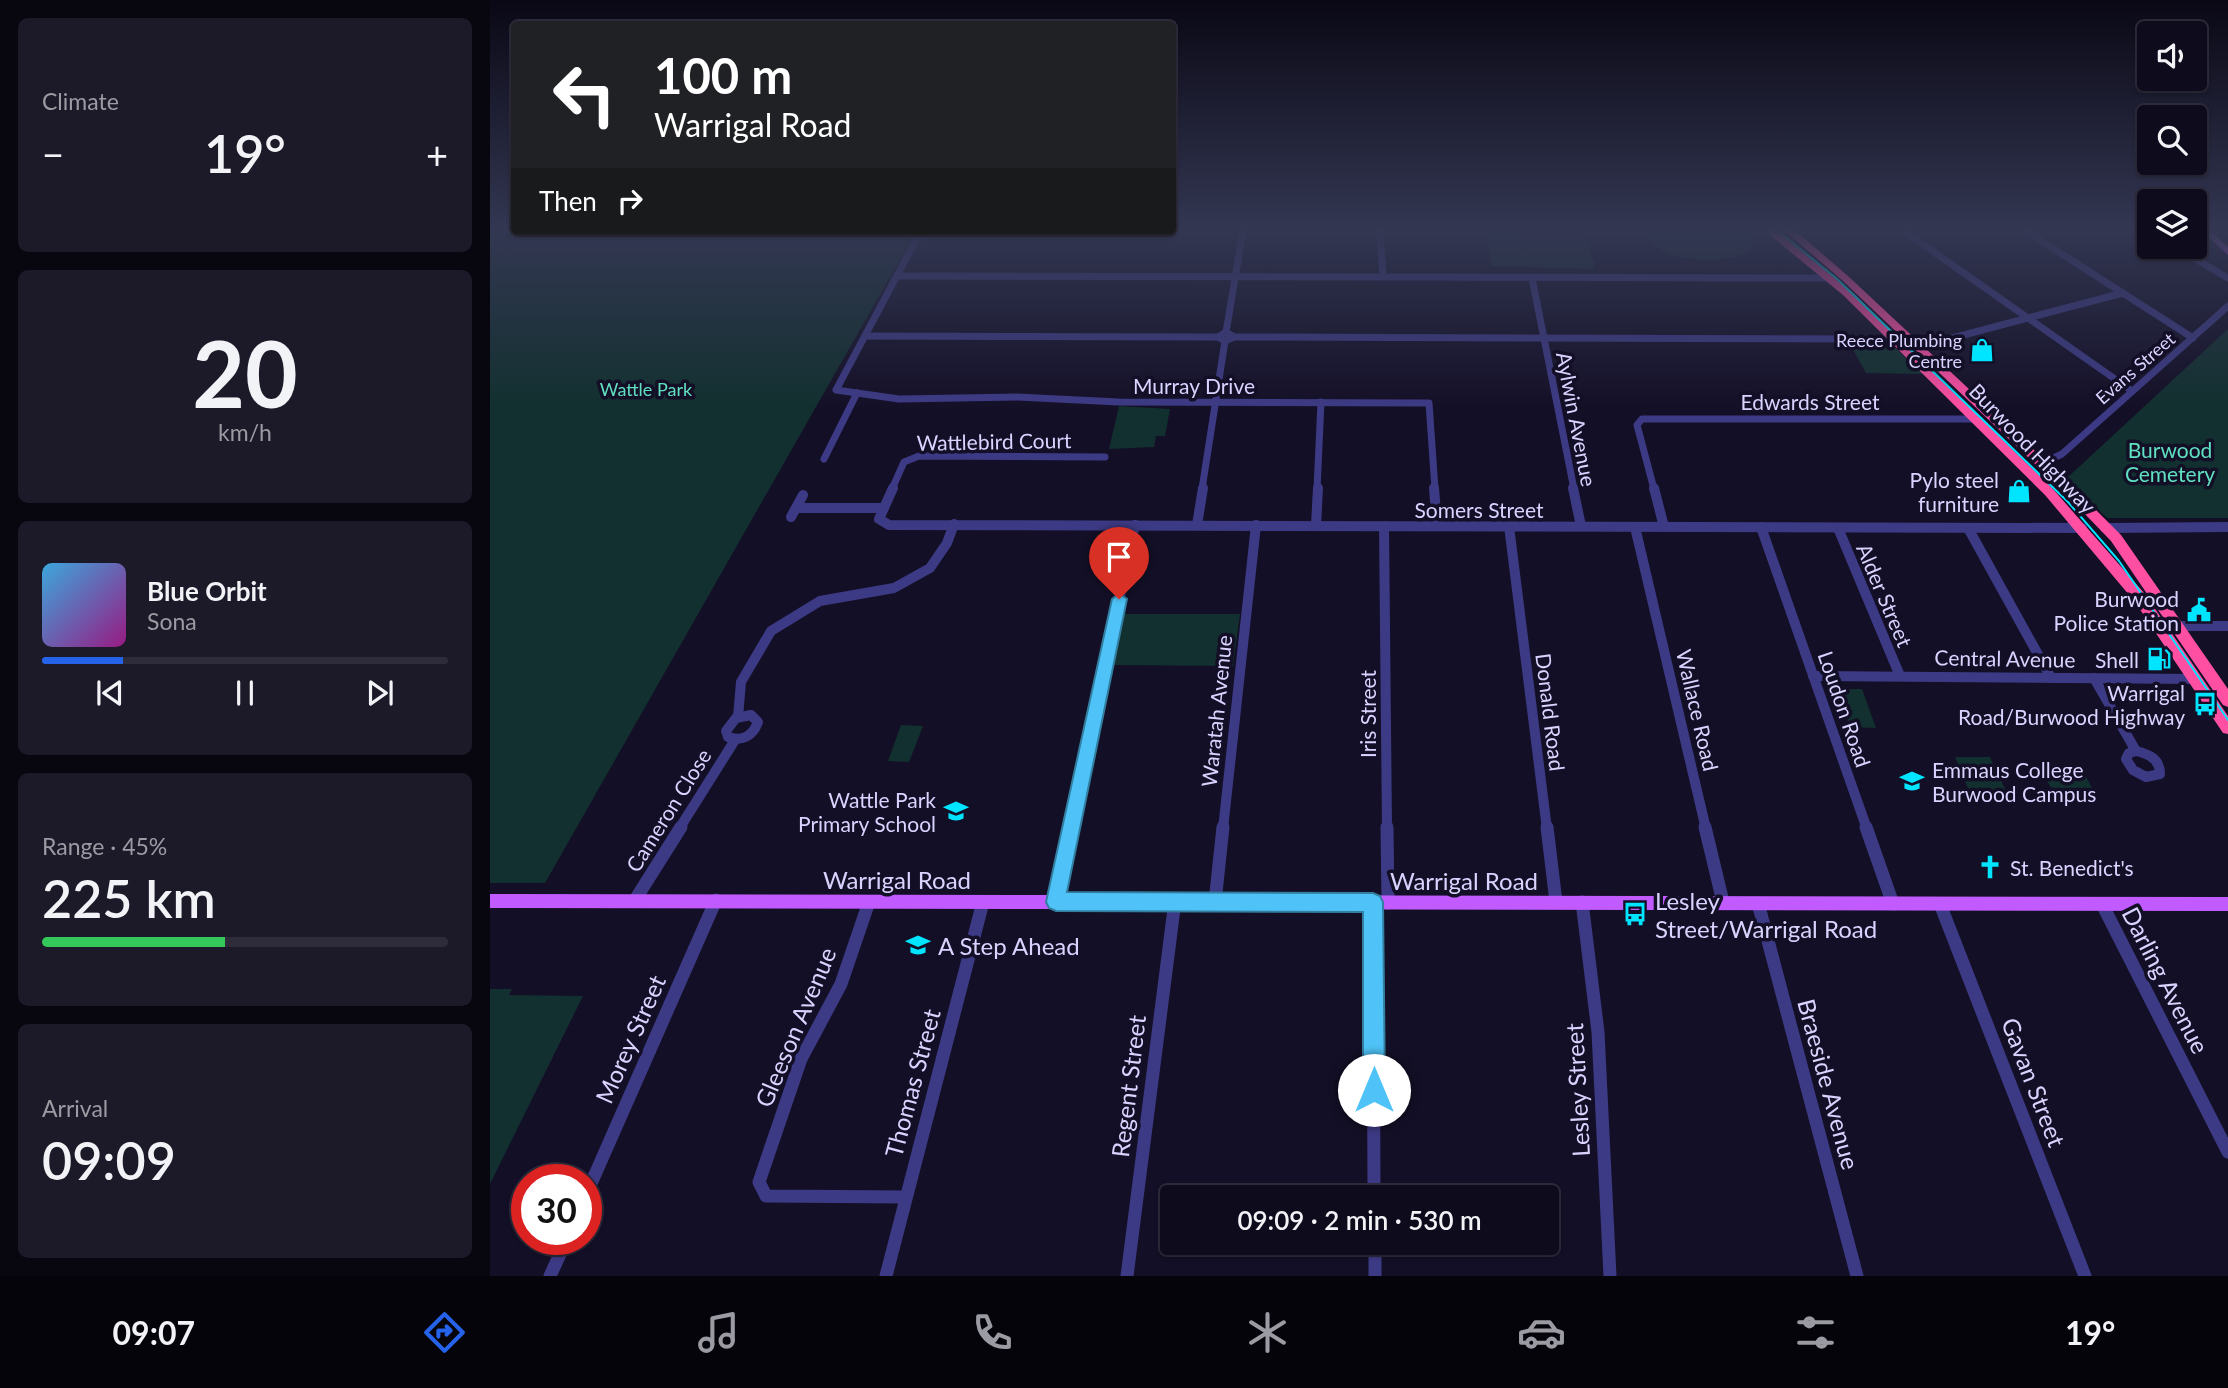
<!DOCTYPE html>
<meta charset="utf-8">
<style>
:root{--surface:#0e0b1c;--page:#1c1929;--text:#f1f3f6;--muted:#9b9ba3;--line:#2e2b3b;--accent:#2563eb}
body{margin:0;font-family:Lato,sans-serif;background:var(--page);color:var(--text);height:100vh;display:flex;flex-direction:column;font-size:26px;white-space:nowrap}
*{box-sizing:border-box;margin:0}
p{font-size:23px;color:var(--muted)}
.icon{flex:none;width:38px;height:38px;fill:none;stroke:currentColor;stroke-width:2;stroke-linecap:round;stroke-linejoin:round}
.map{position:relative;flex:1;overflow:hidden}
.side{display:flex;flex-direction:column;gap:18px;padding:18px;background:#08060f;width:490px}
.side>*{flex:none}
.top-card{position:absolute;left:21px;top:21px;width:665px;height:214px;border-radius:7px;box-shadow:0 2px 5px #0004,0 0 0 2px var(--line);background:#202124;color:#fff;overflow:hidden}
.buttons{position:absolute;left:1647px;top:21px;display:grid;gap:14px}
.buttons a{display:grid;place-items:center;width:70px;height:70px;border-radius:7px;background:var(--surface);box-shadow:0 2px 5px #0004,0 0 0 2px var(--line);font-size:35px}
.speed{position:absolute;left:21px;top:1164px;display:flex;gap:14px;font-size:35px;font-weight:700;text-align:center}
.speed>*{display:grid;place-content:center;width:91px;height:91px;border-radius:50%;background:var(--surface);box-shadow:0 2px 5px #0004,0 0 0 2px var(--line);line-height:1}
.speed .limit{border:10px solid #d22;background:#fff;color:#111}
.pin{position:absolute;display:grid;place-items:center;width:60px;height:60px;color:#fff;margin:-72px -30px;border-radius:50% 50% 50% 0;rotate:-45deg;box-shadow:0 0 7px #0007}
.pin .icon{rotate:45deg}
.me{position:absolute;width:77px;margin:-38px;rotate:0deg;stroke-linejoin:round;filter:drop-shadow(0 0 5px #0008)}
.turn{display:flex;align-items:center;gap:24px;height:147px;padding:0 28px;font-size:32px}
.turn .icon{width:91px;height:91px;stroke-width:2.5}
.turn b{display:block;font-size:49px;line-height:60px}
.then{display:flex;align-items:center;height:66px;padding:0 28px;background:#0003;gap:14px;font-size:26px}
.big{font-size:52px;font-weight:600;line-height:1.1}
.side .tile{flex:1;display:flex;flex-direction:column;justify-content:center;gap:10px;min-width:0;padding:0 24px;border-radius:10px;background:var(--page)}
.side .dial{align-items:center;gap:0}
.dial b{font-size:91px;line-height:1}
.song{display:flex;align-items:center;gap:21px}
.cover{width:84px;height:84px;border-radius:10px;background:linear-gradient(135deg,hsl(200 70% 55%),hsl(310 70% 35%))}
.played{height:7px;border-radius:4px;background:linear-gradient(90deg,var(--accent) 20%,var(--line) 20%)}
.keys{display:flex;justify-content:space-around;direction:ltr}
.heat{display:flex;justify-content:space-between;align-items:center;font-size:38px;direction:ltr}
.charge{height:10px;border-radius:5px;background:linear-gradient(90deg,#34c759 45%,var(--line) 0)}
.trip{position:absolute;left:670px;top:1185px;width:399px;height:70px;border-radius:7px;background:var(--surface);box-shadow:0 2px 5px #0004,0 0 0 2px var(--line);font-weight:600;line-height:70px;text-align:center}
.dock{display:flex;height:112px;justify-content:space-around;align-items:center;background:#06040b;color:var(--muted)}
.dock .icon{width:49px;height:49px}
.dock .current{color:var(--accent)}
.dock b{font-size:32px;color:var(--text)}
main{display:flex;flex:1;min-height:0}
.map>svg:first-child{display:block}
.green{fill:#12302f}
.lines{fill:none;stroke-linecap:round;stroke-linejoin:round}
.minor-far2{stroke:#3d3a85;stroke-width:7}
.minor-far1{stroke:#3d3a85;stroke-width:10}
.minor{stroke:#3d3a85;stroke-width:13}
.major{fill:#c25bff;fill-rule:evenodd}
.highway{fill:#ff4fa3;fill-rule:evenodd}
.tram{stroke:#00e5ff;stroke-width:2}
.route{fill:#4fc3f7;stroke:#337fa1;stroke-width:2}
.labels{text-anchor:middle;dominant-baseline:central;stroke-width:7;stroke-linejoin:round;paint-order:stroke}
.far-poi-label{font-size:18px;fill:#d9d4ff;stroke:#130f26;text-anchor:end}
.far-street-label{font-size:18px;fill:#d9d4ff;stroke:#130f26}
.far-park-label{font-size:18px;fill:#5fe0c0;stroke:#130f26}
.street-label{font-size:21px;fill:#d9d4ff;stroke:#130f26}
.park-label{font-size:21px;fill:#5fe0c0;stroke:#130f26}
.poi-label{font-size:21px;fill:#d9d4ff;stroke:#130f26;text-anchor:end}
.near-street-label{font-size:24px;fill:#d9d4ff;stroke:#130f26}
.near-poi-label{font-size:24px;fill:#d9d4ff;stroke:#130f26;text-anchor:start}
</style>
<main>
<section class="side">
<div class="tile"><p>Climate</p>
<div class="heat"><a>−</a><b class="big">19°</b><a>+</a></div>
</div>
<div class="tile dial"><b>20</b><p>km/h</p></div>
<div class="tile">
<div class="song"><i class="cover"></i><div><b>Blue Orbit</b><p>Sona</p></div></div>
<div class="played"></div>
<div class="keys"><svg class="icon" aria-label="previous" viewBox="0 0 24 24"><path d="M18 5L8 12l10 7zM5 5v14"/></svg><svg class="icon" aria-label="pause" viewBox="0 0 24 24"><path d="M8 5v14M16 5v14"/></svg><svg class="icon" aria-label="next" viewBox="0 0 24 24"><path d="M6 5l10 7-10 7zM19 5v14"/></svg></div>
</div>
<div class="tile"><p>Range · 45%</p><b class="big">225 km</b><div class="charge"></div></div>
<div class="tile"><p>Arrival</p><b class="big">09:09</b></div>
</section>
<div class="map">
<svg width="1738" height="1276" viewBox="0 0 1738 1276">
<rect width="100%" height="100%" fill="#130f26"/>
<!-- green -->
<g class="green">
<polygon points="0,231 426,231 55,883 0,883"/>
<path d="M 1155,231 L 1257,231 L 1262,240 L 1262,248 C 1241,267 1163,264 1155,231 Z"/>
<polygon points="1030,236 1031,238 1097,238 1105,269 1002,266 996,236"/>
<polygon points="1738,329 1738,518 1617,518 1577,478"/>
<polygon points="1360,344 1401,344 1433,374 1376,373"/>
<polygon points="629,406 680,409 675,436 666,436 664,447 619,449"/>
<polygon points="634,614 750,614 743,666 623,665"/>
<polygon points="1346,689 1372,689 1386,728 1360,727"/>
<polygon points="411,725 433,726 419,762 398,761"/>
<polygon points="1465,757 1500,757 1507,772 1471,771"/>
<polygon points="1550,767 1591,767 1602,788 1561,788"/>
<polygon points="1473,776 1509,776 1516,791 1479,791"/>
<polygon points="0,989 22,989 19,995 93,996 0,1184"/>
</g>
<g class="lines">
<!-- minor-far2 -->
<g class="minor-far2">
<polyline points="443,231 426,240 346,390 409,399 527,397 629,402 939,403 945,489"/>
<polyline points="577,231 587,231"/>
<polyline points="890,231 893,277"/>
<polyline points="1414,231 1642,391"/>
<polyline points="1536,231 1703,338"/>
<polyline points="1685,247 1738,278"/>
<polyline points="408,276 1340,278"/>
<polyline points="1042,278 1084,489"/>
<polyline points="736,332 753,231"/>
<polygon points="736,332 744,337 735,341 728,337"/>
<polyline points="376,336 728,337"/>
<polyline points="744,337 1404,339"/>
<polyline points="1428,347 1633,293"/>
<polyline points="334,459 367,393"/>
<polyline points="1551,464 1572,454 1738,306"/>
<polyline points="402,489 414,462 429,456 615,457"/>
<polyline points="712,489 735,341"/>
<polyline points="827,489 831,402"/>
<polyline points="1164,489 1147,425 1152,419 1487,419"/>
</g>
<!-- minor-far1 -->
<g class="minor-far1">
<polyline points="403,488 389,519 399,525 1592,528"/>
<polyline points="944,488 947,526"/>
<polyline points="1083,488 1091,526"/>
<polyline points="1164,488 1174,527"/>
<polyline points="306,508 394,508"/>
<polyline points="301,517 313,495"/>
<polyline points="707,525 713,488"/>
<polyline points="826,525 828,488"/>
<polyline points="894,526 897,829"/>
<polyline points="1019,526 1057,829"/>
<polyline points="1145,527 1216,829"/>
<polyline points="1271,527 1377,829"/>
<polyline points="1348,528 1410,676"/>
<polyline points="1478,528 1561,678"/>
<polyline points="1615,528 1738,527"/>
<polyline points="1687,626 1738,626"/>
<polyline points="1323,676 1706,679"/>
<polyline points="1604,678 1646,751"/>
<path d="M 261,715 L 268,722 C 263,736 252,742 238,737 L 236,731 L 246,718 Z"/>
<polyline points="248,717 251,682 281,631 330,601 404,588 440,568 457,543 464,524"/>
<path d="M 1646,751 C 1659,754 1670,759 1670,774 L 1656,777 L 1643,770 L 1636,759 L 1639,753 Z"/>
<polyline points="189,829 245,740"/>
<polyline points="581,829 645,525"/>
<polyline points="733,829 766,525"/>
</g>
<!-- minor -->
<g class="minor">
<polyline points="897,827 898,903"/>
<polyline points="1057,827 1066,902"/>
<polyline points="1215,827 1233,902"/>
<polyline points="1376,827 1403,904"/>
<polyline points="145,900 191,827"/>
<polyline points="379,902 351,984 311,1059 269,1182 276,1196 416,1197"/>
<polyline points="566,902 582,827"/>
<polyline points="725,902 733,827"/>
<polyline points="883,902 884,1197"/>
<polyline points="1092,902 1108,1032 1120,1276"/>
<polyline points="1268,903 1367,1276"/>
<polyline points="1450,904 1595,1276"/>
<polyline points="1612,904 1738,1152"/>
<polyline points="96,1195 226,900"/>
<polyline points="885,1242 885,1276"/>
<polyline points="60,1276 77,1239"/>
<polyline points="396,1276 493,902"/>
<polyline points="637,1276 685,901"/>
</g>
<!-- major -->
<g class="major">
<polygon points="1712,231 1721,231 1738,247 1738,255"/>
<polygon points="0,894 1738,897 1738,911 0,908"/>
</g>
<!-- highway -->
<g class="highway">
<polygon points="1275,231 1286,231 1361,291 1563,489 1655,594 1738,716 1738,734 1733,733 1645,602 1555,495 1353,295"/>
<polygon points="1295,231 1306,231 1358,276 1571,475 1631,535 1738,689 1738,707 1733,705 1621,541 1563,481 1352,280"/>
</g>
<!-- tram -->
<polyline class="tram" points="1288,231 1346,278 1578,502 1629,561 1738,720"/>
</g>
<!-- sky -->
<linearGradient id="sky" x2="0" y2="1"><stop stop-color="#0a0815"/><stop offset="0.56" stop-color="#333752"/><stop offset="1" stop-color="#333752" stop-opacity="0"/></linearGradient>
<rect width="1738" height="410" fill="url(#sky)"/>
<!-- route -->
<polygon class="route" points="629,593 637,599 577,892 883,893 890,896 893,902 895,1090 892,1098 884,1101 876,1098 873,1090 873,912 566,911 559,908 556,902 622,599"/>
<!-- icons -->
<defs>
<g id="shop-bare" transform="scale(1.89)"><path d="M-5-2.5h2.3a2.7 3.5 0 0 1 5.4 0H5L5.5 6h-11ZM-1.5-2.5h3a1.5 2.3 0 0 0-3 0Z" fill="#00e5ff" stroke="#130f26" stroke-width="2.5" paint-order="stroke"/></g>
<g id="civic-bare" transform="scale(1.89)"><path d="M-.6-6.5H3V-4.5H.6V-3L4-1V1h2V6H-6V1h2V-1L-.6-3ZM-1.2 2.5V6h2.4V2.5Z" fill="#00e5ff" stroke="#130f26" stroke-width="2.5" paint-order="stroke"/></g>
<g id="fuel-bare" transform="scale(1.89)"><path d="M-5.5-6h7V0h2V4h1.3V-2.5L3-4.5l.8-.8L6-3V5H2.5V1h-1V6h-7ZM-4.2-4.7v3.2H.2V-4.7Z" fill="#00e5ff" stroke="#130f26" stroke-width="2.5" paint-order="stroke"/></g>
<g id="bus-bare" transform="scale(1.89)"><path d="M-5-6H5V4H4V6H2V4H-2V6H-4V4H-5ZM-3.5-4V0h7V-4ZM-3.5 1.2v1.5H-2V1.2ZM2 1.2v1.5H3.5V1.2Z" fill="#00e5ff" stroke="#130f26" stroke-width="2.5" paint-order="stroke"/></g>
<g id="school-bare" transform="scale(1.89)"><path d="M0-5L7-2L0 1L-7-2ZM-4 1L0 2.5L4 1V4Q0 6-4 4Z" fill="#00e5ff" stroke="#130f26" stroke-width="2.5" paint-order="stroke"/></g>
<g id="church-bare" transform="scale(1.89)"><path d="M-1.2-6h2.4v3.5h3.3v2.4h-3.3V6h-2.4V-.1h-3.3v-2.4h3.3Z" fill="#00e5ff" stroke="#130f26" stroke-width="2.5" paint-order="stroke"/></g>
</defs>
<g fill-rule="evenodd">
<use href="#shop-bare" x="1492" y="350"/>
<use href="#shop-bare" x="1529" y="491"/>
<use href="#civic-bare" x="1709" y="610"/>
<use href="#fuel-bare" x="1669" y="659"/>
<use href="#bus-bare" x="1715" y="704"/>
<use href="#school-bare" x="1422" y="781"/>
<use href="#school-bare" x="466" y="811"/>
<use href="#church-bare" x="1500" y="867"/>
<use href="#bus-bare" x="1145" y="914"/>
<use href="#school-bare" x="428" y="945"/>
</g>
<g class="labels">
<!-- far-poi labels -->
<g class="far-poi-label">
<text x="1472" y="340">Reece Plumbing<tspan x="1472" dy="21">Centre</tspan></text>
</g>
<!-- far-street labels -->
<g class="far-street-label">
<text transform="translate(1645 368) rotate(-41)">Evans Street</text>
</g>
<!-- far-park labels -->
<g class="far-park-label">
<text x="156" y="389">Wattle Park</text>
</g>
<!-- street labels -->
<g class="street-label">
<text x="704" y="385">Murray Drive</text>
<text x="1320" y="401">Edwards Street</text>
<text transform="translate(1087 419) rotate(79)">Aylwin Avenue</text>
<text transform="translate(504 441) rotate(-1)">Wattlebird Court</text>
<text transform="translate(1543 448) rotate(46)">Burwood Highway</text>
<text x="989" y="509">Somers Street</text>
<text transform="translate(1395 595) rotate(67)">Alder Street</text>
<text transform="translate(1515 658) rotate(1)">Central Avenue</text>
<text transform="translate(1355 709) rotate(71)">Loudon Road</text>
<text transform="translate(1208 710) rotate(77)">Wallace Road</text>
<text transform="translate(726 711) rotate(-84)">Waratah Avenue</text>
<text transform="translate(1061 712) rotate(83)">Donald Road</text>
<text transform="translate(877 714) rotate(-90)">Iris Street</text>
<text transform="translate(178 810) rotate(-58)">Cameron Close</text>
</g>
<!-- park labels -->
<g class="park-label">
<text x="1680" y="449">Burwood<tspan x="1680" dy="24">Cemetery</tspan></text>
</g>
<!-- poi labels -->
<g class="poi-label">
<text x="1509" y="479">Pylo steel<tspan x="1509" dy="24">furniture</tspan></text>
<text x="1689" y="598">Burwood<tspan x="1689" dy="24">Police Station</tspan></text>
<text x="1649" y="659">Shell</text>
<text x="1695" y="692">Warrigal<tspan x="1695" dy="24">Road/Burwood Highway</tspan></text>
<text x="1442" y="769" text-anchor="start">Emmaus College<tspan x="1442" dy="24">Burwood Campus</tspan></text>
<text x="446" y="799">Wattle Park<tspan x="446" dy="24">Primary School</tspan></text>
<text x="1520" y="867" text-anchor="start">St. Benedict's</text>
</g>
<!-- near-street labels -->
<g class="near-street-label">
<text x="407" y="879">Warrigal Road</text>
<text x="974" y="880">Warrigal Road</text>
<text transform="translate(1676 980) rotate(63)">Darling Avenue</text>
<text transform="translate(305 1027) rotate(-67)">Gleeson Avenue</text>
<text transform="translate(140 1039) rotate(-66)">Morey Street</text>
<text transform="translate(1544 1082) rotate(69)">Gavan Street</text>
<text transform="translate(422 1083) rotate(-75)">Thomas Street</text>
<text transform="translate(1339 1084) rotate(75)">Braeside Avenue</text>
<text transform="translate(638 1086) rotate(-83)">Regent Street</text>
<text transform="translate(1087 1090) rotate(-93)">Lesley Street</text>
</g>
<!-- near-poi labels -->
<g class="near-poi-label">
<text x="1165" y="900">Lesley<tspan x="1165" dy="28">Street/Warrigal Road</tspan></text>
<text x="448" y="945">A Step Ahead</text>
</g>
</g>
</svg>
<div class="buttons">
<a><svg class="icon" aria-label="sound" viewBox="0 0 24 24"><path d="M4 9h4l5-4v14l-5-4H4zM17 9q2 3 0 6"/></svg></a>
<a><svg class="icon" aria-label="search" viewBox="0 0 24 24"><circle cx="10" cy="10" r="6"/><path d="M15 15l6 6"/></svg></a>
<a><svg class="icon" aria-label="layers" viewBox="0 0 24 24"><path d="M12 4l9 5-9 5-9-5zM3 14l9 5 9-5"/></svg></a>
</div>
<div class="speed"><div class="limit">30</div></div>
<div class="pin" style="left:629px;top:599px;background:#d93025"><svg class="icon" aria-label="arrive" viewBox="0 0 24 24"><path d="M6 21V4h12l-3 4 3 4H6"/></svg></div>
<svg class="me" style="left:884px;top:1090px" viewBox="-20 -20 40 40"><circle r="19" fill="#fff"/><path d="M0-13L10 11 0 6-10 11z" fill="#4fc3f7"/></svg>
<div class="trip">09:09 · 2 min · 530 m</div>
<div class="top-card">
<div class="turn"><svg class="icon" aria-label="left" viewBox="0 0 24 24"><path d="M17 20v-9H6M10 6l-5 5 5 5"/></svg><div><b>100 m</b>Warrigal Road</div></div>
<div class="then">Then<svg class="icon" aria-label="right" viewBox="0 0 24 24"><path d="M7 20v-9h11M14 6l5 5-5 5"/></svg></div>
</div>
</div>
</main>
<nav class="dock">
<b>09:07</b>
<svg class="icon current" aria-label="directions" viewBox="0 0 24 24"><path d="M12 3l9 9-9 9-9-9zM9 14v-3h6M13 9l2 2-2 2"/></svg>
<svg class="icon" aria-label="music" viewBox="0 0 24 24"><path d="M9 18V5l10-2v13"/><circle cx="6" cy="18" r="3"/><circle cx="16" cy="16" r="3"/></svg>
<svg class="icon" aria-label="phone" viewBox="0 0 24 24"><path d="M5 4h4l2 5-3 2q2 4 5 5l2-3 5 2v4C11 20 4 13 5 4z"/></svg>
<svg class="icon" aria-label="climate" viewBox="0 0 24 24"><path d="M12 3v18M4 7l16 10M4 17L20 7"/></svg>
<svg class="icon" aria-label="car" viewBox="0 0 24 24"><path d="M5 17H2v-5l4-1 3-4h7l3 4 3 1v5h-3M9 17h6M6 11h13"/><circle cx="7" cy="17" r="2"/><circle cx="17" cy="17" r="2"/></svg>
<svg class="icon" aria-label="filters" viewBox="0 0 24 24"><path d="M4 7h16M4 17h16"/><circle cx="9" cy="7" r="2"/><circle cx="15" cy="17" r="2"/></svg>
<b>19°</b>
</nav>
